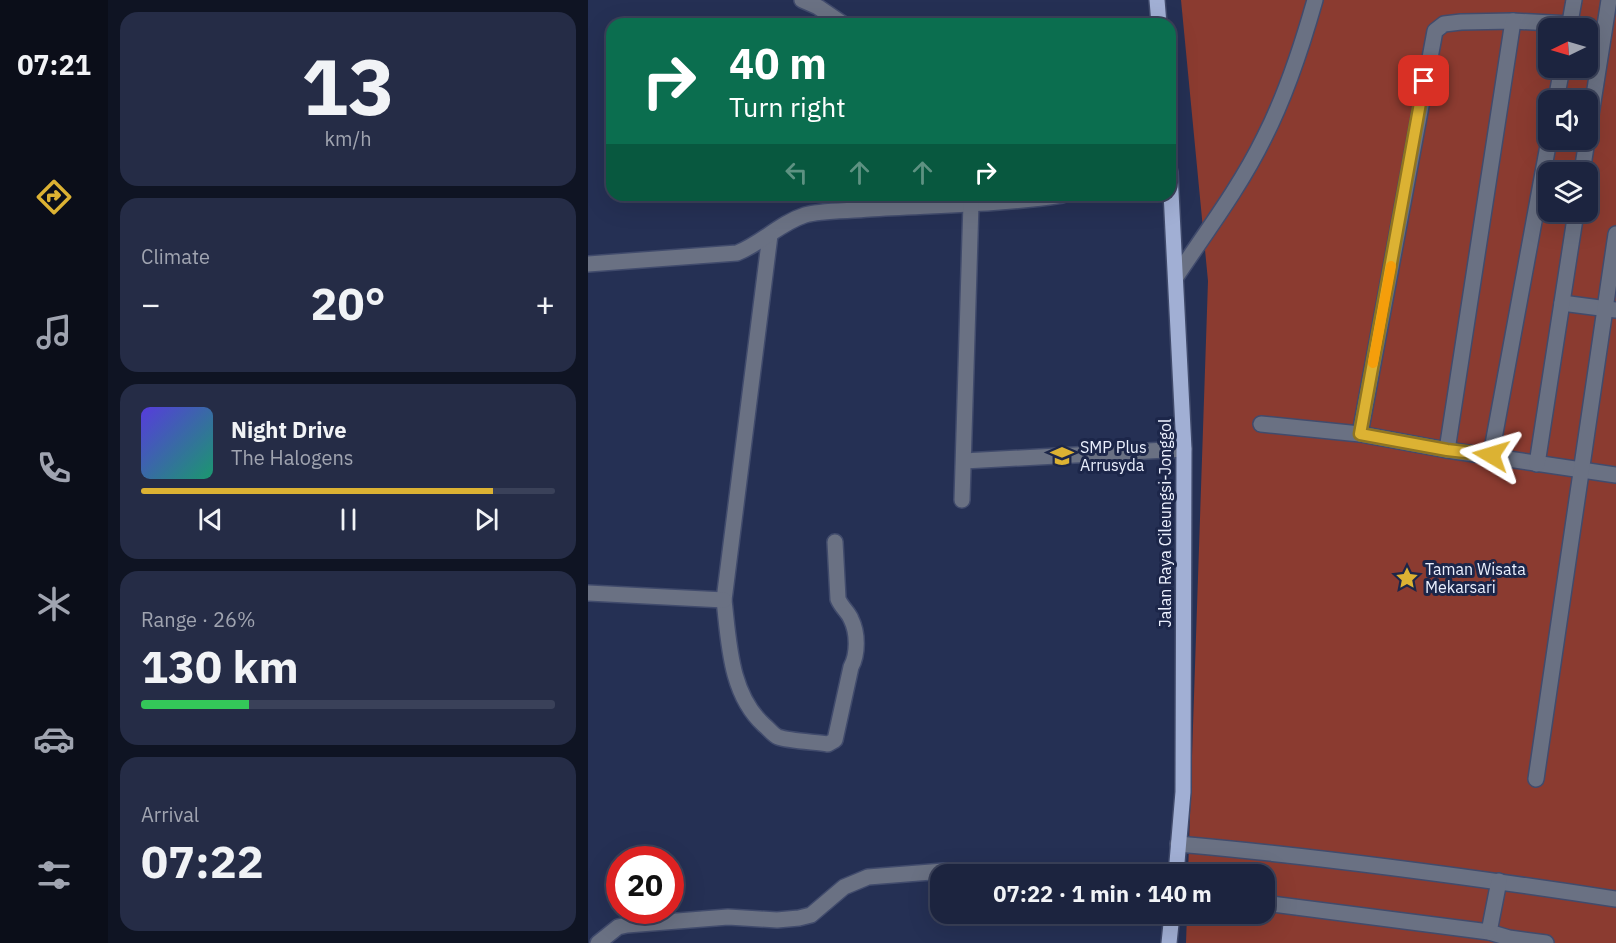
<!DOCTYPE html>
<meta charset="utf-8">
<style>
:root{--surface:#1c243f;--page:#252c46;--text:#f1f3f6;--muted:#a0a4b0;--line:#3a4159;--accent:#dcb233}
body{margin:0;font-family:"IBM Plex Sans",sans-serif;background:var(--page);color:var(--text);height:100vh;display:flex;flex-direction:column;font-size:22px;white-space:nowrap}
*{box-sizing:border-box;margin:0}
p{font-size:20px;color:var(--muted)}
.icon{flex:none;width:33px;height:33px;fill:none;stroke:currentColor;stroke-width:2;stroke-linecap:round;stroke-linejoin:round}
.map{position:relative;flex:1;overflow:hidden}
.sheet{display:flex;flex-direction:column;gap:12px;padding:12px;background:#0f1423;width:480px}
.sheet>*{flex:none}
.banner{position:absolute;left:18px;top:18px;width:570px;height:183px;border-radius:18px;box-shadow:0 6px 24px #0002,0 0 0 2px var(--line);background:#0b6e4f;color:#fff;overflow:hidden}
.needle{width:39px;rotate:265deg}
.controls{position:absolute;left:950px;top:18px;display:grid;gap:12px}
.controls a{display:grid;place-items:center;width:60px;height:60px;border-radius:12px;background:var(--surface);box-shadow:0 6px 24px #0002,0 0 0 2px var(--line);font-size:30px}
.speed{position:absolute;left:18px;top:846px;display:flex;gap:12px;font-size:30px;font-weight:700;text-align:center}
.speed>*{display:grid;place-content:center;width:78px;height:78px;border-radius:50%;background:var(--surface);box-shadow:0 6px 24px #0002,0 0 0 2px var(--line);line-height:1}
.speed .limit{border:9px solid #d22;background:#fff;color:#111}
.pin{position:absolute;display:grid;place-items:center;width:51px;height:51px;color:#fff;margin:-26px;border-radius:12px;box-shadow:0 3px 9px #0006}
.me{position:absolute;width:66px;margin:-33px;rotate:277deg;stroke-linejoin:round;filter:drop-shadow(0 0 4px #0008)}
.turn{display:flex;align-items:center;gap:21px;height:126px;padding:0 24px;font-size:27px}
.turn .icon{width:78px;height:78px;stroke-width:2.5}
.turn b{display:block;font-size:42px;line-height:51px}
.lanes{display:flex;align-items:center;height:57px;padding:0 24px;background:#0003;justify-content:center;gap:30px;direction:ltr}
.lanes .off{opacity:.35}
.big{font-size:45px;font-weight:700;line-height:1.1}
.sheet .tile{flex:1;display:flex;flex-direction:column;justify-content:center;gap:9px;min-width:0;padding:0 21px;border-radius:18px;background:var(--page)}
.sheet .dial{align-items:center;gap:0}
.dial b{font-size:78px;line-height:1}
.song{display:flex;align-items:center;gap:18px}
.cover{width:72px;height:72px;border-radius:9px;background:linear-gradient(135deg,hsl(250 70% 55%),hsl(160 70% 35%))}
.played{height:6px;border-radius:3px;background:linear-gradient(90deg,var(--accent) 85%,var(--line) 85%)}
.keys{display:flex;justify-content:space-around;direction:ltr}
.heat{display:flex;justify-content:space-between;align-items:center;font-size:33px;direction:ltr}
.charge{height:9px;border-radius:4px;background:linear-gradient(90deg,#34c759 26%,var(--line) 0)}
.trip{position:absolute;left:342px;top:864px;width:345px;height:60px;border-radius:18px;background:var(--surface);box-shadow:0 6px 24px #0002,0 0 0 2px var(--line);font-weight:700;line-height:60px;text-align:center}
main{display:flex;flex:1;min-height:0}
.dock{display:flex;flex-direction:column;width:108px;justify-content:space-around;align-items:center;background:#0b0e19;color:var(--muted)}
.dock .icon{width:42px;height:42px}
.dock .current{color:var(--accent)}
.dock b{font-size:27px;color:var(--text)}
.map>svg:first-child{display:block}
.green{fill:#8b3b30;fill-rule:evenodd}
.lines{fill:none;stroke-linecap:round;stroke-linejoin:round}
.minor-casing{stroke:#414b6c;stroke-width:18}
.major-casing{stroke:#414b6c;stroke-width:18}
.minor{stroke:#6a7183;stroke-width:15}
.major{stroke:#a1afd4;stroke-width:15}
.route-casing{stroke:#8f7421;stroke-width:15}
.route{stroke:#dcb233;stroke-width:10}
.slow{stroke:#f59e0b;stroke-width:10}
.labels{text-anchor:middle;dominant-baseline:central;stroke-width:6;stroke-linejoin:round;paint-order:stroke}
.poi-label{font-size:16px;fill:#ebf0fe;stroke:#1c2649;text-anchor:start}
.street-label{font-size:16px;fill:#ebf0fe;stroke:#1c2649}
</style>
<main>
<nav class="dock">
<b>07:21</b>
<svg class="icon current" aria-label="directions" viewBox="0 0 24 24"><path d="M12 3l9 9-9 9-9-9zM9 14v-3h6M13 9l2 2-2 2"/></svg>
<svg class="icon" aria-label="music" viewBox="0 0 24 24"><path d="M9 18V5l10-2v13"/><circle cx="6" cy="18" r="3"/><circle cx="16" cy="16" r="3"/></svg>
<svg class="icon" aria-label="phone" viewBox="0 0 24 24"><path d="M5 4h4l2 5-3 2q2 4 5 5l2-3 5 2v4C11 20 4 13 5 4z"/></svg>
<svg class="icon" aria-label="climate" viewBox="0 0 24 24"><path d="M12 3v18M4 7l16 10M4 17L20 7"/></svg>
<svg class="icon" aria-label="car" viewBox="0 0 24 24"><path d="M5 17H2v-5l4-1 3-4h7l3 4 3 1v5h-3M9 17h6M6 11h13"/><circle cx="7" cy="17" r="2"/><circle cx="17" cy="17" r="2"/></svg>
<svg class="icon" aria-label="filters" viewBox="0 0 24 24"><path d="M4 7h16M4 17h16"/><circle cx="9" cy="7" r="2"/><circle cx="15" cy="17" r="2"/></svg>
</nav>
<section class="sheet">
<div class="tile dial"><b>13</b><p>km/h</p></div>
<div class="tile"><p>Climate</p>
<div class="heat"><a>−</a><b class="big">20°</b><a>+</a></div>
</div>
<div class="tile">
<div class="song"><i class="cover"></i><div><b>Night Drive</b><p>The Halogens</p></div></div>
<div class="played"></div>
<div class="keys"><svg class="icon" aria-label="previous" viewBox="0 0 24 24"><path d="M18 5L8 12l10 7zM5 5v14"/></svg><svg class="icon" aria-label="pause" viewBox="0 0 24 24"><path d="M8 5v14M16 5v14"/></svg><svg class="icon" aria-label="next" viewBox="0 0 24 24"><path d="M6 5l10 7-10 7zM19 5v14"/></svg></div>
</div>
<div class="tile"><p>Range · 26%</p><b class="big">130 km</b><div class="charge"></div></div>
<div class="tile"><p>Arrival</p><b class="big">07:22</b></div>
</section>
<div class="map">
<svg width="1028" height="943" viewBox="0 0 1028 943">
<rect width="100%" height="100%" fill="#253054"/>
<!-- green -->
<path class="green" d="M 593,0 L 1028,0 L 1028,943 L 598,943 L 599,914 L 676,914 L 676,874 L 600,874 L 620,281 ZM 960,28 L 999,28 L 999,68 L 960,68 ZM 960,100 L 999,100 L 999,140 L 960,140 ZM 960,172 L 999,172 L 999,212 L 960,212 Z"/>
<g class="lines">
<!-- minor casing -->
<g class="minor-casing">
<g id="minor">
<polyline points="214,0 230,7 255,24"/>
<polyline points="981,28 986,0"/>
<polyline points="968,100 974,68"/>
<polyline points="994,172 1021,0"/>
<path d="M 182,235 L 136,600 C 141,643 142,694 176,725 C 180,728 185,735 190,737 C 201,741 228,742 240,744 L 247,740 L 263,667 C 270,654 270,633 263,619 C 260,612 254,608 250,599 L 247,542"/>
<path d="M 0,264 L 149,253 C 174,243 192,223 217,215 C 232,210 264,211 281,209 C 346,205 410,205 474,195"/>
<path d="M 588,277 C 618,232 652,187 676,138 C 698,95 714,46 727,0"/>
<polyline points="974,303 1028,310"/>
<polyline points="673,424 772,434 859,450 1028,475"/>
<polyline points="772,434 847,31 856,24 873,22 925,21 982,24"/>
<polyline points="859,450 925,21"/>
<polyline points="903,455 961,140"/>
<polyline points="376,461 596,449"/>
<polyline points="949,464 988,212"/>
<polyline points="374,500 383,203"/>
<polyline points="0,593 136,600"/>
<polyline points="948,779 1028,234"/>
<path d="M 590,844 C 737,857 883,877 1028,899"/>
<polyline points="676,903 901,932 921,938 958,943"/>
<polyline points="901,932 911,881"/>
<polyline points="10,943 30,927 39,925 140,917 189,920 211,918 223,915 256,887 280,877 356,871 459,874"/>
</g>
</g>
<!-- major casing -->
<g class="major-casing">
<g id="major">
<polyline points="569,0 571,24"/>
<polyline points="582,172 596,449 595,792 588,874"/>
<polyline points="581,943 584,914"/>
</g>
</g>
<!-- minor -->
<use href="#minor" class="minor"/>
<!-- major -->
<use href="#major" class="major"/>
</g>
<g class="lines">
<!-- route casing -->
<g class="route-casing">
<polyline id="route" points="836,81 772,434 859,450 903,455"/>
</g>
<!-- route -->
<use href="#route" class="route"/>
<!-- slow -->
<polyline class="slow" points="785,363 803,266"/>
</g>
<!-- icons -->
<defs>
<g id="school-bare" transform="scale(1.8)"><path d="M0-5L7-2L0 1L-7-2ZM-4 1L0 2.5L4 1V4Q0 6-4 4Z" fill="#dcb233" stroke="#1c2649" stroke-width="2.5" paint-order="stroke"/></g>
<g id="sight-bare" transform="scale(1.8)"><path d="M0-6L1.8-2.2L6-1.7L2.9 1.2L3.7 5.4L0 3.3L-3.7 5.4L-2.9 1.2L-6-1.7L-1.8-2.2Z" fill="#dcb233" stroke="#1c2649" stroke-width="2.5" paint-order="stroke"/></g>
</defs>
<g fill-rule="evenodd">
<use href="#school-bare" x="474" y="456"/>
<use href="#sight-bare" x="819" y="578"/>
</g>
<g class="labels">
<!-- poi labels -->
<g class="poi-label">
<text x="492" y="447">SMP Plus<tspan x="492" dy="18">Arrusyda</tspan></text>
<text x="837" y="569">Taman Wisata<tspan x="837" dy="18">Mekarsari</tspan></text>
</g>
<!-- street labels -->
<g class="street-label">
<text transform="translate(577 523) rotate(-90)">Jalan Raya Cileungsi-Jonggol</text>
</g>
</g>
</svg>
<div class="controls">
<a><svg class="needle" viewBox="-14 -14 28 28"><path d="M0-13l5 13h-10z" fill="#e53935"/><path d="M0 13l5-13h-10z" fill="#a0a4b0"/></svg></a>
<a><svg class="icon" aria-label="sound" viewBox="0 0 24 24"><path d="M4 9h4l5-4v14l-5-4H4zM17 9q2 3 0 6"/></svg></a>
<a><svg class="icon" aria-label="layers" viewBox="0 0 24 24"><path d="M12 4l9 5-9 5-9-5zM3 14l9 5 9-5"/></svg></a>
</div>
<div class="speed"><div class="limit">20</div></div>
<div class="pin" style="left:836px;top:81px;background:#d93025"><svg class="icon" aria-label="arrive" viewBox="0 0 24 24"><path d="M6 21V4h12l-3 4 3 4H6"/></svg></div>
<svg class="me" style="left:903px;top:455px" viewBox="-20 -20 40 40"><path d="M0-17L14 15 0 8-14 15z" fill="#dcb233" stroke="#fff" stroke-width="4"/></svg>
<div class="trip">07:22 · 1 min · 140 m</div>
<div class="banner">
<div class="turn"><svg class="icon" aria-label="right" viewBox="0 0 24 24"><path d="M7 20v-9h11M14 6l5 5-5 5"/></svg><div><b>40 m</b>Turn right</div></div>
<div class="lanes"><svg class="icon off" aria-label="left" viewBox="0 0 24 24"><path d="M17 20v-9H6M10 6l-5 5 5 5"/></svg><svg class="icon off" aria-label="ahead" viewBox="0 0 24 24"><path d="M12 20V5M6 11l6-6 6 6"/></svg><svg class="icon off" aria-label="ahead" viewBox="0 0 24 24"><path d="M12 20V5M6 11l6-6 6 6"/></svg><svg class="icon" aria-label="right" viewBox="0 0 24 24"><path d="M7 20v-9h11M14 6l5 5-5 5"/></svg></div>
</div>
</div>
</main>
